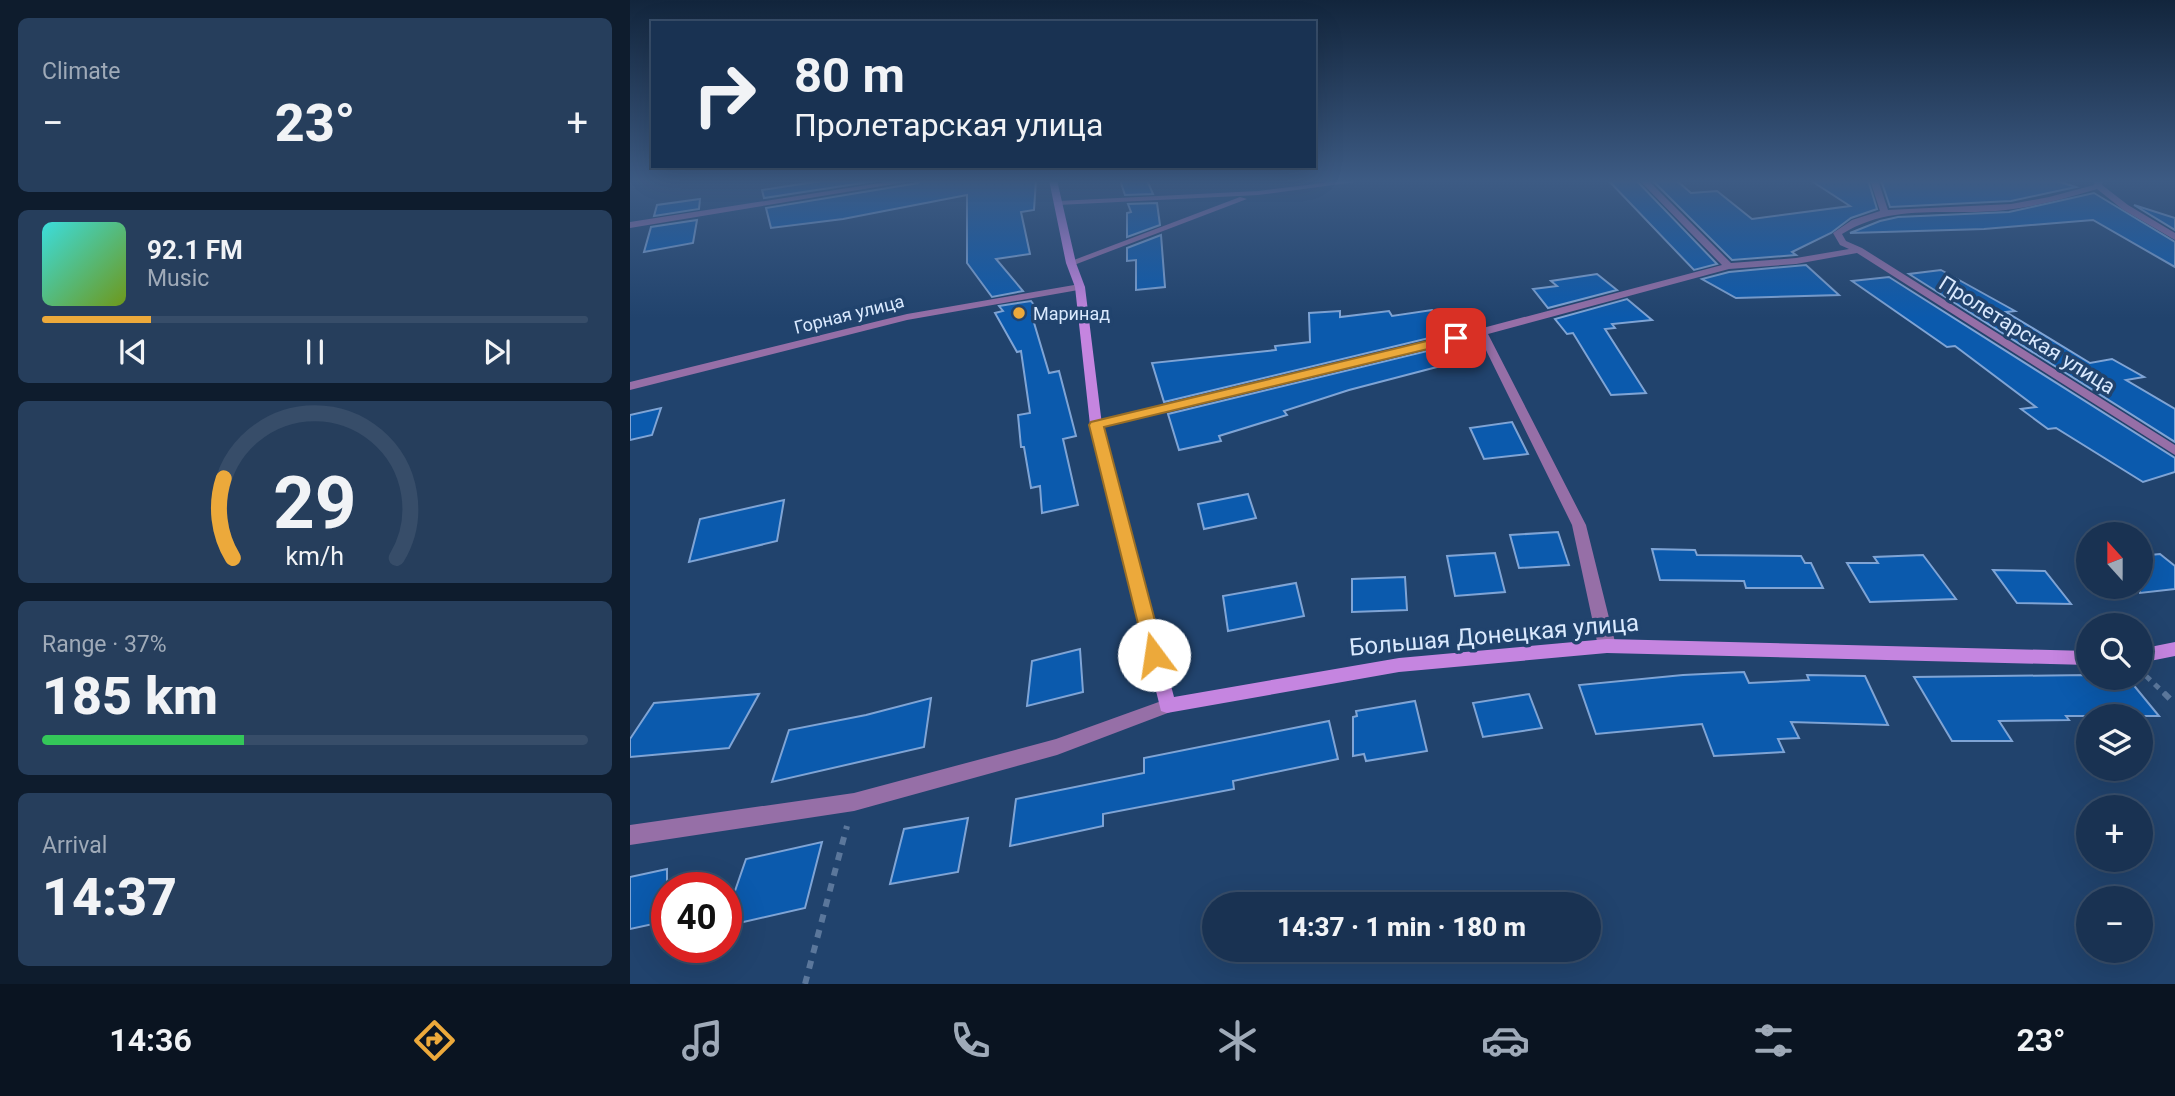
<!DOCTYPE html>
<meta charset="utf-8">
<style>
:root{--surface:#193252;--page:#263e5c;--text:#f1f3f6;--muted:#9faab8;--line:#374d69;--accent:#eca93b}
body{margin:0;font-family:Roboto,sans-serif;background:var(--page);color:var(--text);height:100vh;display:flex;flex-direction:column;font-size:26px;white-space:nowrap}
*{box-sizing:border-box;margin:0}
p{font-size:23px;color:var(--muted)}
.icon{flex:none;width:38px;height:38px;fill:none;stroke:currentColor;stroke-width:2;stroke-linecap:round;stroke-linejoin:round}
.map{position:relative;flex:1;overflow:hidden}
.panel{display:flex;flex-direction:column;gap:18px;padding:18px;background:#0e1c2d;width:630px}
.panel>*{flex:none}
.banner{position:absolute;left:21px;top:21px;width:665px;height:147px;border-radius:0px;box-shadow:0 7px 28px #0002,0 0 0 2px var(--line);background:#193252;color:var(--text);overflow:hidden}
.needle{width:46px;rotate:339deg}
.buttons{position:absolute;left:1446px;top:522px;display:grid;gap:14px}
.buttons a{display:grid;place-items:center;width:77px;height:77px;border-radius:50%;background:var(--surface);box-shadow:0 7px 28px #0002,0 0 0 2px var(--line);font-size:35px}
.speed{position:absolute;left:21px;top:872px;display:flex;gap:14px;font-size:35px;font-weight:700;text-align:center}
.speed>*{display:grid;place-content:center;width:91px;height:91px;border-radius:50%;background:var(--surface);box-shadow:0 7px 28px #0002,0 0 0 2px var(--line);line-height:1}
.speed .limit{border:10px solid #d22;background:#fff;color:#111}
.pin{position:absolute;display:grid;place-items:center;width:60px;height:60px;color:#fff;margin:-30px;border-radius:14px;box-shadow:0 4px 10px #0006}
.me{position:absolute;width:77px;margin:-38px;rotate:346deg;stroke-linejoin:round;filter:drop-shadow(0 0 5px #0008)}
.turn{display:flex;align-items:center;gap:24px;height:147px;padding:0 28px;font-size:32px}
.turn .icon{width:91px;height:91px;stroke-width:2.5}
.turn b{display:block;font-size:49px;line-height:60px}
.big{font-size:52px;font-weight:800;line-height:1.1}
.panel .tile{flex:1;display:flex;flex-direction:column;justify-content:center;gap:10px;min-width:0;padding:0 24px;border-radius:10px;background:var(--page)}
.panel .dial{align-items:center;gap:0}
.dial svg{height:182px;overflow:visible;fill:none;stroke:var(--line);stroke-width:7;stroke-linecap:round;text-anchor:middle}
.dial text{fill:var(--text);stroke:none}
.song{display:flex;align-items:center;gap:21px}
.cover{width:84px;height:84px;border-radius:10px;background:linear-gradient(135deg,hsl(180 70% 55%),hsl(80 70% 35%))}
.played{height:7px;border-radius:4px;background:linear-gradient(90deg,var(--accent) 20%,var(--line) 20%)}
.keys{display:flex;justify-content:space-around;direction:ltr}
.heat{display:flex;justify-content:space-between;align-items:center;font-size:38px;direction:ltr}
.charge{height:10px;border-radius:5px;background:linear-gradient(90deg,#34c759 37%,var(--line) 0)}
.trip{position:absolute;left:572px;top:892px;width:399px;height:70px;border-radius:35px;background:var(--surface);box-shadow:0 7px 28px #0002,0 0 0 2px var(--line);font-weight:800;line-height:70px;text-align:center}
.dock{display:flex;height:112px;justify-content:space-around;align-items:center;background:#0a1421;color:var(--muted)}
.dock .icon{width:49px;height:49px}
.dock .current{color:var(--accent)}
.dock b{font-size:32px;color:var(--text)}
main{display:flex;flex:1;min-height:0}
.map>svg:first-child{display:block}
.building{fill:#0b5aad;stroke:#7fa4d5;stroke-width:2}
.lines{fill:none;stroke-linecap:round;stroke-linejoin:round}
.path-far1{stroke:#5b779b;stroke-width:5;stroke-dasharray:6 6;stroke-linecap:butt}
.path{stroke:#5b779b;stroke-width:6;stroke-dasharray:8 8;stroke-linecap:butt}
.street{fill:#966fa7;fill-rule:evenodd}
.secondary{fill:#c585e0;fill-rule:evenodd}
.route{fill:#eca93b;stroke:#996e26;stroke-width:2}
.poi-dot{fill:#eca93b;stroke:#21436d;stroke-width:2.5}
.labels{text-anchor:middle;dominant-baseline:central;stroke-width:7;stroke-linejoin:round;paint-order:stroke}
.far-poi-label{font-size:18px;fill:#d9e9fe;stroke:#21436d;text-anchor:start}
.far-street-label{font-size:18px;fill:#d9e9fe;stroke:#21436d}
.street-label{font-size:21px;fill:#d9e9fe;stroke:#21436d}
.near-street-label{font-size:24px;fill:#d9e9fe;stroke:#21436d}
</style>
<main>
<section class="panel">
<div class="tile"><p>Climate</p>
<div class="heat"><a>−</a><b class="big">23°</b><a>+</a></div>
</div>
<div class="tile">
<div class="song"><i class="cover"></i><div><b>92.1 FM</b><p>Music</p></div></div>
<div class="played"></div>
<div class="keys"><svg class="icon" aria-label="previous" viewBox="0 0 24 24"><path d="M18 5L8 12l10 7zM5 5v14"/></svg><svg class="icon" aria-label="pause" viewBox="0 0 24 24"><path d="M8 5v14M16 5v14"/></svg><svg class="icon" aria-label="next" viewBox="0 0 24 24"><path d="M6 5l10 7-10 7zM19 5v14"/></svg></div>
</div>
<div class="tile dial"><svg viewBox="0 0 100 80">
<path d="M14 69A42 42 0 1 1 86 69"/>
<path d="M14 69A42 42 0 0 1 10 34" stroke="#eca93b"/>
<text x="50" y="56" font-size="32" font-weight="700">29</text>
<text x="50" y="72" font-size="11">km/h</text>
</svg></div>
<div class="tile"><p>Range · 37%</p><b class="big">185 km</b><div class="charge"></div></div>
<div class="tile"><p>Arrival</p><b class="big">14:37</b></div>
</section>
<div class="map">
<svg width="1545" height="984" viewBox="0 0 1545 984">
<rect width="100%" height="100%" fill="#21436d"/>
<!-- building -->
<g class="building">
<polygon points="198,180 252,180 134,198 132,190"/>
<polygon points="291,180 406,180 404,210 391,212 400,254 366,259 393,291 362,297 337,263 337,195 213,219 141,228 136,208 288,183"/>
<polygon points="490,180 517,180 523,194 495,195"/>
<polygon points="978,180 1006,180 1087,264 1064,270"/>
<polygon points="1022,180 1046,180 1061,193 1087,191 1122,219 1220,206 1180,180 1238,180 1247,209 1221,218 1201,233 1162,252 1166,255 1102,260"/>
<polygon points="1251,180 1424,180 1446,187 1381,201 1260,207"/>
<polygon points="1464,193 1545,242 1545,267 1463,220 1354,229 1220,233 1250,221 1268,217 1379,212"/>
<polygon points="70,199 69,209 24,216 27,205"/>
<polygon points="527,203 530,225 497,237 497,213 501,212 498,204"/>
<polygon points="1504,205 1545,218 1545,230"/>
<polygon points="67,220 63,243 14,252 21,227"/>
<polygon points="531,235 535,287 506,290 506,260 497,261 497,248"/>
<polygon points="1176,265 1209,295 1106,298 1072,279 1099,272"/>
<polygon points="1311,270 1385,311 1376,312 1460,363 1482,359 1514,377 1496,380 1545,409 1545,442 1279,274"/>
<polygon points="967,274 987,290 918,308 903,289 927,286 921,281"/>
<polygon points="1259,277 1545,458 1545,472 1513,482 1426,428 1418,429 1391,409 1406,407 1325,346 1317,347 1222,281"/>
<polygon points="997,299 1022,320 982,324 985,328 975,329 1016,393 981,395 943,333 937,334 925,319"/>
<polygon points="401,301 411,314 402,316 419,373 429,371 446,436 433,439 448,505 412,513 410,486 401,488 394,447 391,447 388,415 400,413 391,351 387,352 365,313 373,311 369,306"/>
<polygon points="802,310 824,332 534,402 522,363 646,350 645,346 680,342 679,313 710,311 710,317 759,311 762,316"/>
<polygon points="834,342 851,359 807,367 719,390 654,411 657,415 589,436 591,441 549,450 538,414"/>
<polygon points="31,408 22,435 0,440 0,415"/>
<polygon points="882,422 898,454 854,459 840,428"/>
<polygon points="618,494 626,518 574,529 568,504"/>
<polygon points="154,500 147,541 59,562 70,519"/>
<polygon points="928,532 939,565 889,568 880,535"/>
<polygon points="1022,549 1065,550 1067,555 1171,556 1175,563 1181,563 1193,588 1116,588 1114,581 1030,580"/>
<polygon points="865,553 875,592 825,596 817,556"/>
<polygon points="1530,554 1545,566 1545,589 1510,593 1510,556"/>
<polygon points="1293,555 1326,599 1240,602 1217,563 1248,563 1244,557"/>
<polygon points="1363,570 1415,571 1441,604 1387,603"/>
<polygon points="775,577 777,610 722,612 722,579"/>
<polygon points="666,583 674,616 598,631 593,596"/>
<polygon points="450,649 453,692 397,706 402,661"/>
<polygon points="1114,672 1119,683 1179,680 1177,675 1235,676 1258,725 1161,722 1169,738 1148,739 1154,752 1084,756 1072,724 966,734 949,685 1053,675"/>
<polygon points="1458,675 1458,677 1497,677 1529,716 1436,716 1439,720 1369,721 1382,741 1322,741 1284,677"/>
<polygon points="129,694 99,748 0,757 0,739 24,703"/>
<polygon points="899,694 912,728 853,737 843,703"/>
<polygon points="301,698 294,747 142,782 159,730 236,715"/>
<polygon points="785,701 797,751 736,761 734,754 723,756 723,717 727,716 726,711"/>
<polygon points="699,721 708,759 603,781 604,789 473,814 473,826 380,846 386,799 514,773 514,758"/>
<polygon points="338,818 328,872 260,884 274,829"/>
<polygon points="192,842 175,908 96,926 96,917 116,859"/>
<polygon points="37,869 37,921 0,929 0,877"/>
</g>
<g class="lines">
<!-- path-far1 -->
<polyline class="path-far1" points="1516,676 1536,695"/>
<!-- path -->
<g class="path">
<polyline points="1534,693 1545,704"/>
<polyline points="175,984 217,826"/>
</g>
<!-- street -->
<g class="street">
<polygon points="269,180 288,180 0,228 0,222"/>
<polygon points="716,180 740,180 628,195 428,205 424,203 428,201 628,191"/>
<path d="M 1009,180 L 1018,180 L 1101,263 L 1166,258 L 1219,249 L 1210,245 L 1203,233 L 1222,220 L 1250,211 L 1240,180 L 1248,180 L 1258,210 L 1381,204 L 1419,197 L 1464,185 L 1465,180 L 1473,180 L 1472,185 L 1498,205 L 1545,233 L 1545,240 L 1492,209 L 1467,189 C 1434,199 1400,208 1366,211 C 1311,215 1261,204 1212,234 L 1216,241 L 1232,248 L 1545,445 L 1545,455 L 1227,253 L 1166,264 L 1099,269 L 858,334 L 956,525 L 986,646 L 983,651 L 977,653 L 971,651 L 968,646 L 942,525 L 849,336 L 466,429 L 460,425 L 466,421 L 849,329 L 1092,265 Z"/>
<polygon points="610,197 617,199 444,265 436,263"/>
<polygon points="450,284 455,287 454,289 277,320 0,390 0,382 277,314"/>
<polygon points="537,699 543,701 546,706 543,711 427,755 224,811 0,845 0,825 224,793 426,739"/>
</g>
<!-- secondary -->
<g class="secondary">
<polygon points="419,180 427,180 446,263 455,287 472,425 544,697 769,658 977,639 1458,651 1458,665 977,653 769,672 537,713 531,711 460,425 445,287 436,263"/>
<polygon points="1545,642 1545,656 1510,663 1510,649"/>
</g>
</g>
<!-- sky -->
<linearGradient id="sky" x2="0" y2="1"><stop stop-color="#12253c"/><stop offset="0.57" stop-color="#3d5b84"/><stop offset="1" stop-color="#3d5b84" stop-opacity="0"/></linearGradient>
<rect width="1545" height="318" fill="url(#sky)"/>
<!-- route -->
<polygon class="route" points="826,334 832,338 831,341 474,427 534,655 531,660 524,663 517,660 459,425 461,422"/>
<!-- markers -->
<circle class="poi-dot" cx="389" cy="313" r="7"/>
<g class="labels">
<!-- far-poi labels -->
<g class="far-poi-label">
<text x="403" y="313">Маринад</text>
</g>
<!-- far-street labels -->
<g class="far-street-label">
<text transform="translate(219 314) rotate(-14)">Горная улица</text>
</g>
<!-- street labels -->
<g class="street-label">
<text transform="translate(1397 335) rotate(32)">Пролетарская улица</text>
</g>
<!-- near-street labels -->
<g class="near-street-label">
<text transform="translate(864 635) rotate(-5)">Большая Донецкая улица</text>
</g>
</g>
</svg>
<div class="buttons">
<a><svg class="needle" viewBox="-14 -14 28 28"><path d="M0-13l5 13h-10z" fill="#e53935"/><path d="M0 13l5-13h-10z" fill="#9faab8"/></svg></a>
<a><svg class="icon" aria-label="search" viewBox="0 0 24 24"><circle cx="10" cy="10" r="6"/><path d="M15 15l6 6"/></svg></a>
<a><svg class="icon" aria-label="layers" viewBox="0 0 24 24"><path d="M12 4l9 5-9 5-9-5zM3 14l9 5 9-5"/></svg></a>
<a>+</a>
<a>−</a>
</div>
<div class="speed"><div class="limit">40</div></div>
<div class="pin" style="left:826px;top:338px;background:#d93025"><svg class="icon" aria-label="arrive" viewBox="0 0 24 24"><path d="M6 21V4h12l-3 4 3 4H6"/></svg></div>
<svg class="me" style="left:524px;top:655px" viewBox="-20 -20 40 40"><circle r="19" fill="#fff"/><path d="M0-13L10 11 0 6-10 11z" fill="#eca93b"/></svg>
<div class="trip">14:37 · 1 min · 180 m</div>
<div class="banner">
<div class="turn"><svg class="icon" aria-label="right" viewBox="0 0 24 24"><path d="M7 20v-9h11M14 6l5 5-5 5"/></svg><div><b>80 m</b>Пролетарская улица</div></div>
</div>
</div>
</main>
<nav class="dock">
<b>14:36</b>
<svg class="icon current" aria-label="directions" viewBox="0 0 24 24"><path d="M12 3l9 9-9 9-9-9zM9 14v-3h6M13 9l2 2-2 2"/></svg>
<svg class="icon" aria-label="music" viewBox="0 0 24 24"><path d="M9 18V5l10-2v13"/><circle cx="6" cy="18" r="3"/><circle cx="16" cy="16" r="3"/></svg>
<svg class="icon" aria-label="phone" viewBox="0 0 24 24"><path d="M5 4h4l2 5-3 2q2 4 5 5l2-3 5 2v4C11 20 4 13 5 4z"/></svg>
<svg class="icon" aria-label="climate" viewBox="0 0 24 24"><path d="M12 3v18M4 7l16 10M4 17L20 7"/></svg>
<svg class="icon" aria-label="car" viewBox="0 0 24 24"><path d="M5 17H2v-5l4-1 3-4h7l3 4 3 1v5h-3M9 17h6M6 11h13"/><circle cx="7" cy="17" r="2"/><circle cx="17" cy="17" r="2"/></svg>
<svg class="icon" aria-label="filters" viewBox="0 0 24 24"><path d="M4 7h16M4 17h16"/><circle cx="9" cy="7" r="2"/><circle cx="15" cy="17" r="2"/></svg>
<b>23°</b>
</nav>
